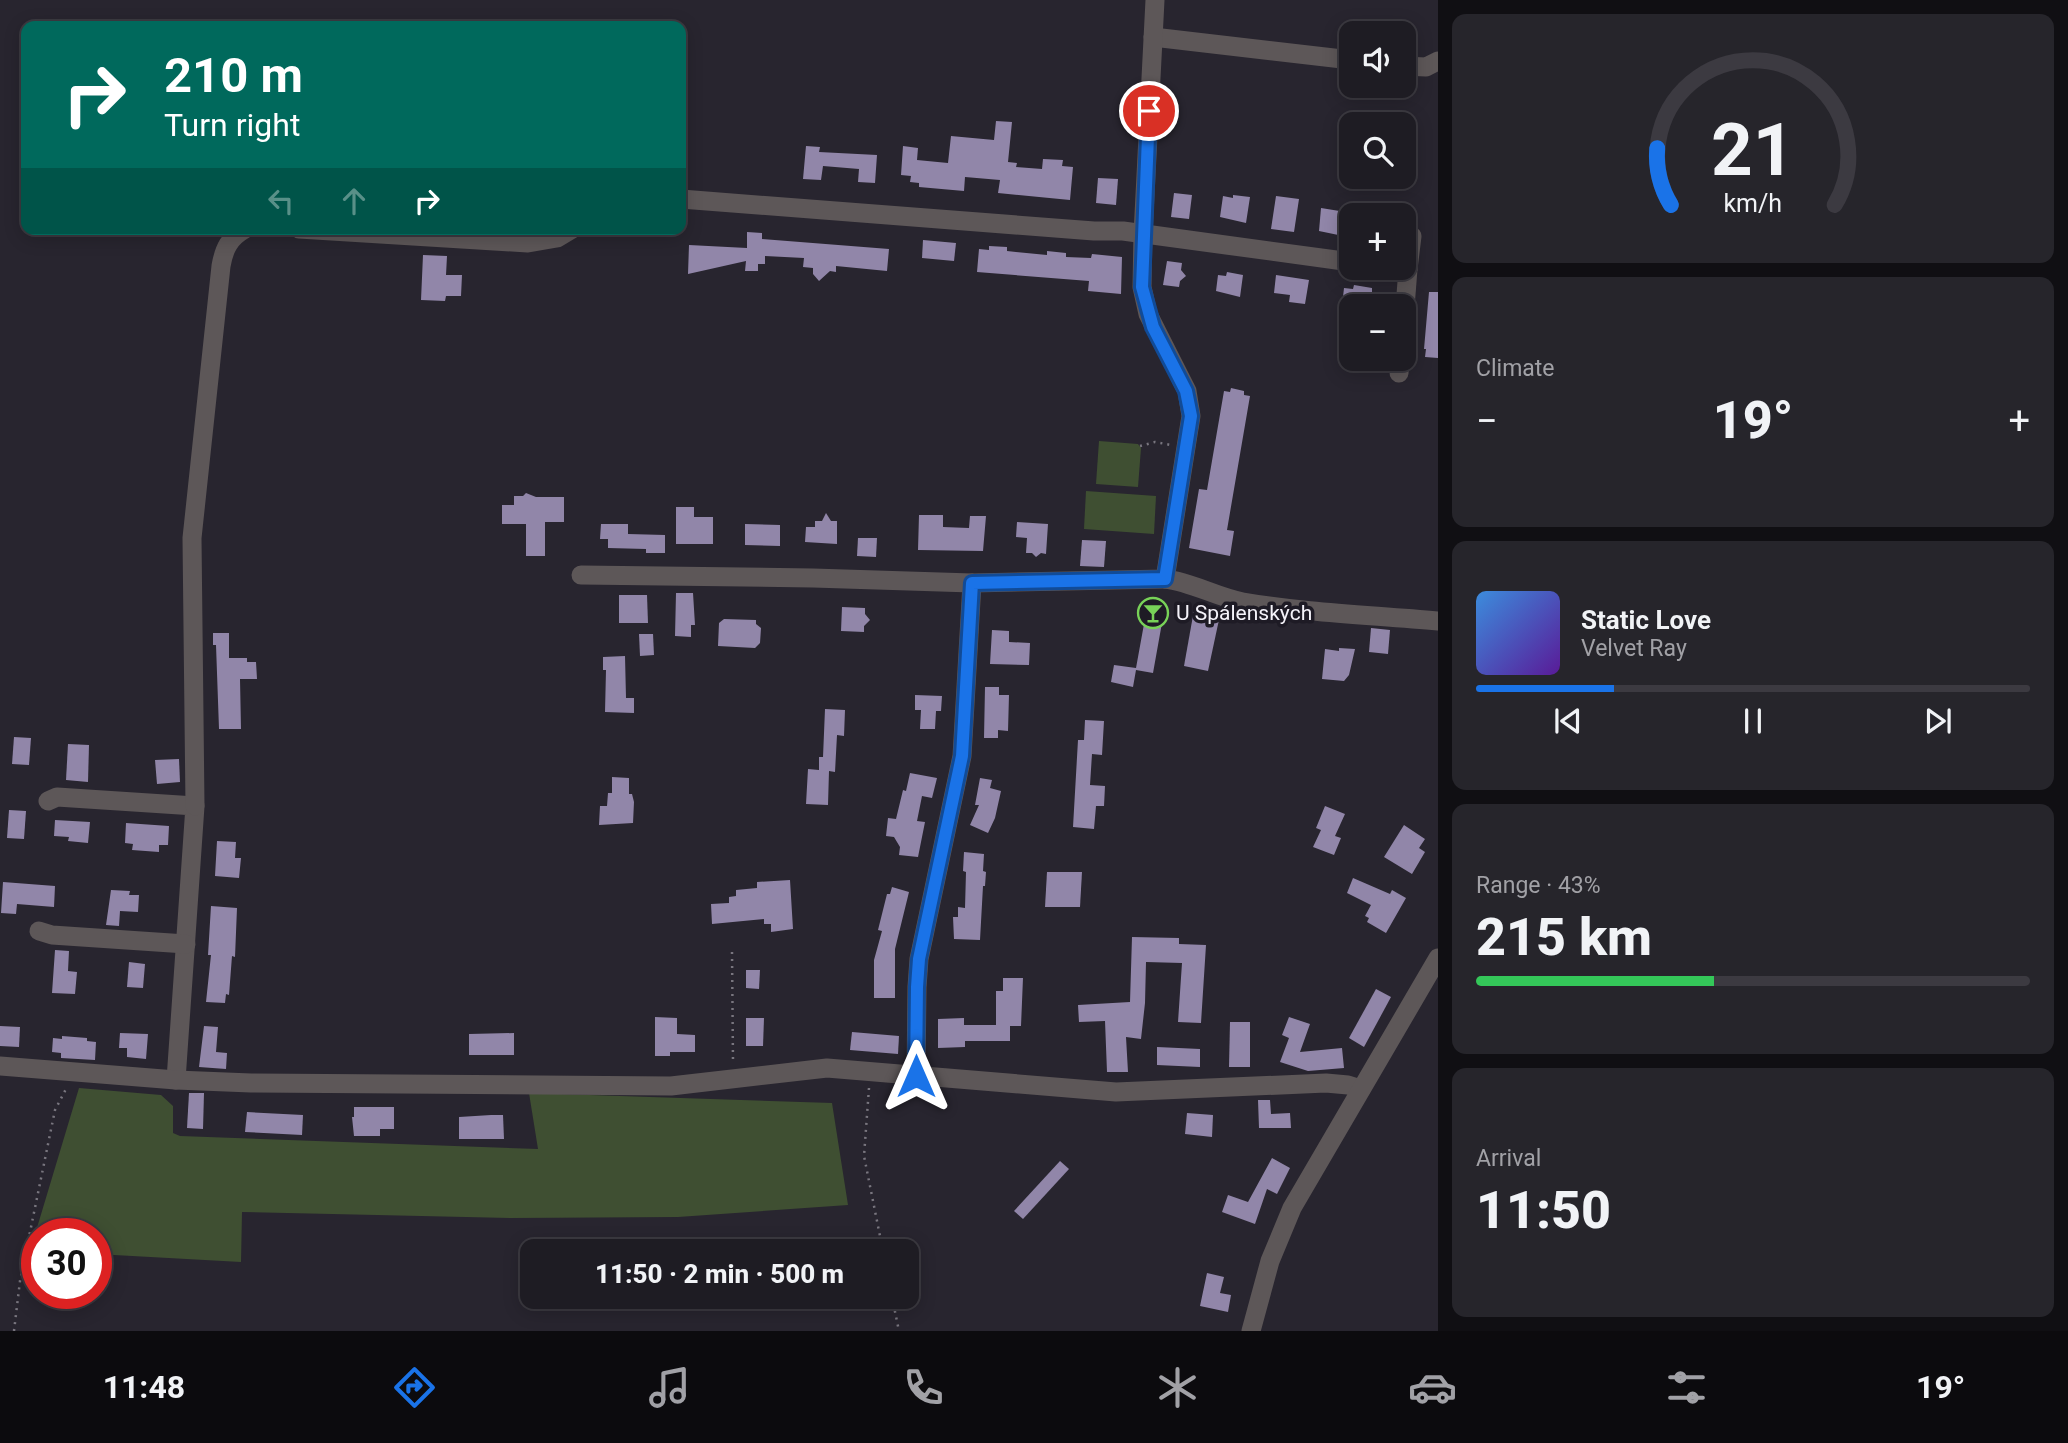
<!DOCTYPE html>
<meta charset="utf-8">
<style>
:root{--surface:#1e1c23;--page:#26252b;--text:#f1f3f6;--muted:#a1a1a6;--line:#3c3a41;--accent:#1a73e8}
body{margin:0;font-family:Roboto,sans-serif;background:var(--page);color:var(--text);height:100vh;display:flex;flex-direction:column;font-size:26px;white-space:nowrap}
*{box-sizing:border-box;margin:0}
p{font-size:23px;color:var(--muted)}
.icon{flex:none;width:38px;height:38px;fill:none;stroke:currentColor;stroke-width:2;stroke-linecap:round;stroke-linejoin:round}
.map{position:relative;flex:1;overflow:hidden}
.details{display:flex;flex-direction:column;gap:14px;padding:14px;background:#100f13;width:630px}
.details>*{flex:none}
.guide{position:absolute;left:21px;top:21px;width:665px;height:214px;border-radius:14px;box-shadow:0 4px 18px #0003,0 0 0 2px var(--line);background:#00695c;color:#fff;overflow:hidden}
.tools{position:absolute;left:1339px;top:21px;display:grid;gap:14px}
.tools a{display:grid;place-items:center;width:77px;height:77px;border-radius:14px;background:var(--surface);box-shadow:0 4px 18px #0003,0 0 0 2px var(--line);font-size:35px}
.speed{position:absolute;left:21px;top:1218px;display:flex;gap:14px;font-size:35px;font-weight:700;text-align:center}
.speed>*{display:grid;place-content:center;width:91px;height:91px;border-radius:50%;background:var(--surface);box-shadow:0 4px 18px #0003,0 0 0 2px var(--line);line-height:1}
.speed .limit{border:10px solid #d22;background:#fff;color:#111}
.pin{position:absolute;display:grid;place-items:center;width:60px;height:60px;color:#fff;margin:-30px;border:4px solid #fff;border-radius:50%;box-shadow:0 2px 7px #0007}
.me{position:absolute;width:77px;margin:-38px;rotate:0deg;stroke-linejoin:round;filter:drop-shadow(0 0 5px #0008)}
.turn{display:flex;align-items:center;gap:24px;height:147px;padding:0 28px;font-size:32px}
.turn .icon{width:91px;height:91px;stroke-width:2.5}
.turn b{display:block;font-size:49px;line-height:60px}
.lanes{display:flex;align-items:center;height:66px;padding:0 28px;background:#0003;justify-content:center;gap:35px;direction:ltr}
.lanes .off{opacity:.35}
.big{font-size:52px;font-weight:800;line-height:1.1}
.details .widget{flex:1;display:flex;flex-direction:column;justify-content:center;gap:10px;min-width:0;padding:0 24px;border-radius:14px;background:var(--page)}
.details .dial{align-items:center;gap:0}
.dial svg{height:182px;overflow:visible;fill:none;stroke:var(--line);stroke-width:7;stroke-linecap:round;text-anchor:middle}
.dial text{fill:var(--text);stroke:none}
.song{display:flex;align-items:center;gap:21px}
.cover{width:84px;height:84px;border-radius:10px;background:linear-gradient(135deg,hsl(210 70% 55%),hsl(270 70% 35%))}
.played{height:7px;border-radius:4px;background:linear-gradient(90deg,var(--accent) 25%,var(--line) 25%)}
.keys{display:flex;justify-content:space-around;direction:ltr}
.heat{display:flex;justify-content:space-between;align-items:center;font-size:38px;direction:ltr}
.charge{height:10px;border-radius:5px;background:linear-gradient(90deg,#34c759 43%,var(--line) 0)}
.trip{position:absolute;left:520px;top:1239px;width:399px;height:70px;border-radius:14px;background:var(--surface);box-shadow:0 4px 18px #0003,0 0 0 2px var(--line);font-weight:800;line-height:70px;text-align:center}
.menu{display:flex;height:112px;justify-content:space-around;align-items:center;background:#0c0b0e;color:var(--muted)}
.menu .icon{width:49px;height:49px}
.menu .selected{color:var(--accent)}
.menu b{font-size:32px;color:var(--text)}
main{display:flex;flex:1;min-height:0}
.map>svg:first-child{display:block}
.green{fill:#3f4f32}
.building{fill:#9186a9}
.lines{fill:none;stroke-linecap:round;stroke-linejoin:round}
.path{stroke:#79767f;stroke-width:2.5;stroke-dasharray:2 5;stroke-linecap:butt}
.minor{stroke:#5d5758;stroke-width:19}
.route-casing{stroke:#114b97;stroke-width:18}
.route{stroke:#1a73e8;stroke-width:12}
.labels{text-anchor:middle;dominant-baseline:central;stroke-width:7;stroke-linejoin:round;paint-order:stroke}
.poi-label{font-size:21px;fill:#f5f3fa;stroke:#1e1b25;text-anchor:start}
</style>
<main>
<div class="map">
<svg width="1438" height="1331" viewBox="0 0 1438 1331">
<rect width="100%" height="100%" fill="#28252f"/>
<!-- green -->
<g class="green">
<polygon points="1099,441 1138,444 1141,448 1138,487 1096,484"/>
<polygon points="1086,491 1156,496 1154,534 1084,529"/>
<polygon points="79,1088 161,1095 173,1106 173,1133 180,1136 538,1149 529,1093 832,1103 848,1205 678,1217 512,1218 242,1212 241,1262 96,1254 96,1234 37,1234 37,1251 30,1251"/>
</g>
<!-- building -->
<g class="building">
<polygon points="996,121 1012,122 1008,162 1017,163 1016,167 1042,169 1043,159 1063,160 1062,166 1073,167 1070,200 998,193 1000,180 965,177 964,191 919,187 919,183 910,182 911,176 901,175 903,146 918,148 917,160 948,163 951,136 994,140"/>
<polygon points="806,146 820,147 819,152 877,155 875,183 858,182 859,169 823,166 821,180 803,179"/>
<polygon points="1098,178 1118,179 1116,205 1096,203"/>
<polygon points="1174,193 1192,195 1189,219 1171,217"/>
<polygon points="1233,195 1250,197 1246,223 1220,217 1223,196 1233,198"/>
<polygon points="1276,196 1299,199 1294,232 1271,229"/>
<polygon points="1321,208 1352,213 1348,237 1319,231"/>
<polygon points="747,232 762,233 762,239 889,249 887,271 836,266 836,272 830,271 819,281 813,274 813,268 803,267 804,258 765,256 765,264 758,264 758,271 745,271 746,261 688,274 689,245 747,248"/>
<polygon points="923,240 956,243 954,261 922,258"/>
<polygon points="989,246 1007,247 1007,251 1016,252 1047,255 1047,251 1066,253 1066,257 1091,258 1092,254 1122,257 1121,294 1088,291 1089,281 977,272 979,249 989,250"/>
<polygon points="423,255 447,256 446,275 462,275 461,296 446,296 445,301 421,300"/>
<polygon points="1167,261 1182,263 1181,270 1186,276 1180,281 1179,287 1163,285"/>
<polygon points="1227,272 1243,275 1240,297 1216,291 1218,275 1226,276"/>
<polygon points="1276,275 1309,280 1305,304 1289,302 1290,295 1274,293"/>
<polygon points="1354,285 1372,288 1372,292 1381,293 1379,306 1342,306 1344,288 1353,289"/>
<polygon points="1429,292 1438,292 1438,358 1425,357 1426,349 1424,349"/>
<polygon points="1231,388 1244,391 1244,395 1250,396 1227,530 1234,531 1230,556 1189,548 1199,489 1207,490 1224,391 1230,392"/>
<polygon points="526,493 536,497 564,497 564,522 545,522 545,556 526,556 526,524 502,524 502,505 514,505 514,496 523,496"/>
<polygon points="676,507 694,507 694,517 713,517 713,544 676,544"/>
<polygon points="826,513 831,521 837,521 837,544 805,542 806,527 815,527 815,521 822,521"/>
<polygon points="919,515 943,515 943,527 969,528 970,516 986,516 983,551 918,550"/>
<polygon points="1017,522 1048,524 1046,554 1041,553 1036,557 1032,553 1026,553 1027,538 1016,537"/>
<polygon points="601,524 628,524 628,534 665,535 665,553 646,553 646,549 608,548 608,539 600,539"/>
<polygon points="745,524 780,525 780,546 745,545"/>
<polygon points="858,538 877,538 876,557 857,556"/>
<polygon points="1082,540 1106,541 1104,567 1080,566"/>
<polygon points="676,593 693,593 695,625 691,625 691,637 675,636"/>
<polygon points="619,595 647,595 648,623 619,623"/>
<polygon points="1148,602 1165,606 1153,673 1136,670 1133,687 1111,682 1114,665 1136,668"/>
<polygon points="842,607 865,608 865,614 870,620 864,626 864,632 841,631"/>
<polygon points="1194,610 1220,615 1208,671 1184,666"/>
<polygon points="724,619 756,620 756,624 761,628 760,643 755,648 718,646 719,623"/>
<polygon points="1371,628 1390,630 1388,654 1369,652"/>
<polygon points="992,630 1009,631 1009,642 1030,643 1029,665 990,664"/>
<polygon points="213,633 229,633 229,658 247,658 247,662 256,662 257,679 240,679 241,729 219,729 216,645 213,645"/>
<polygon points="639,634 653,634 654,655 640,656"/>
<polygon points="1339,648 1355,649 1349,675 1344,681 1322,679 1325,649 1339,651"/>
<polygon points="625,656 626,698 634,698 634,713 605,712 606,670 603,670 603,657"/>
<polygon points="985,687 999,687 999,695 1009,695 1008,731 998,730 998,738 984,738"/>
<polygon points="915,695 942,696 941,711 936,711 935,729 920,729 921,710 915,710"/>
<polygon points="825,709 845,710 844,736 837,735 835,772 829,771 828,805 806,804 808,769 819,770 819,757 823,757"/>
<polygon points="1085,720 1104,721 1102,755 1092,754 1090,785 1105,786 1104,806 1096,806 1094,829 1073,827 1078,740 1084,740"/>
<polygon points="14,737 31,738 29,765 12,764"/>
<polygon points="68,744 89,745 88,782 66,780"/>
<polygon points="179,759 180,782 157,784 155,760"/>
<polygon points="910,773 937,778 932,798 922,796 917,821 925,822 918,857 899,855 900,847 894,837 886,836 888,818 896,819 903,790 906,791"/>
<polygon points="612,777 629,778 629,794 632,794 634,802 633,823 599,825 600,806 607,806 608,793 612,793"/>
<polygon points="980,778 992,780 990,788 1001,791 995,818 988,833 970,825 979,805 975,805"/>
<polygon points="1325,806 1345,814 1335,836 1341,838 1334,855 1313,847 1321,830 1316,828"/>
<polygon points="9,810 26,811 24,839 7,838"/>
<polygon points="55,820 90,822 88,843 68,841 69,837 54,836"/>
<polygon points="126,823 169,826 168,845 159,845 159,852 132,850 133,844 125,843"/>
<polygon points="1404,825 1425,839 1419,848 1425,852 1412,874 1384,857"/>
<polygon points="217,841 236,842 235,858 241,858 239,878 215,876"/>
<polygon points="964,852 984,854 983,871 986,872 985,886 983,886 980,940 954,939 953,917 958,917 958,907 965,908 966,872 963,871"/>
<polygon points="1047,872 1082,872 1080,907 1045,907"/>
<polygon points="1353,878 1390,894 1392,890 1406,898 1386,933 1367,922 1369,918 1365,916 1371,905 1347,893"/>
<polygon points="790,880 793,929 771,932 771,924 764,924 764,919 712,924 711,904 729,903 729,897 736,896 736,890 757,888 757,882"/>
<polygon points="3,882 55,886 54,907 17,904 16,914 1,913"/>
<polygon points="892,887 909,892 895,949 895,998 874,998 874,960 882,931 878,930 887,894 890,894"/>
<polygon points="111,890 130,891 129,895 139,895 138,912 120,911 119,926 106,925"/>
<polygon points="211,906 237,908 235,957 232,956 229,995 226,994 225,1003 206,1002 211,955 208,955"/>
<polygon points="1132,937 1179,938 1179,944 1206,945 1201,1023 1178,1022 1182,963 1146,962 1145,1003 1141,1039 1126,1037 1128,1072 1107,1072 1105,1021 1079,1022 1078,1005 1130,1002"/>
<polygon points="55,950 69,951 68,971 77,972 75,994 52,993"/>
<polygon points="129,962 145,964 143,988 127,987"/>
<polygon points="746,970 760,970 759,989 746,988"/>
<polygon points="1003,978 1023,978 1021,1026 1010,1026 1010,1041 965,1041 965,1047 938,1048 938,1019 964,1018 964,1025 996,1025 996,991 1003,991"/>
<polygon points="1376,989 1391,997 1364,1047 1349,1038"/>
<polygon points="655,1017 677,1018 677,1034 695,1035 695,1052 670,1052 670,1056 655,1056"/>
<polygon points="1289,1017 1310,1024 1300,1052 1342,1048 1344,1068 1308,1071 1280,1062 1289,1038 1282,1035"/>
<polygon points="746,1018 764,1018 763,1046 746,1046"/>
<polygon points="1230,1022 1250,1022 1250,1067 1229,1067"/>
<polygon points="0,1026 20,1027 19,1047 0,1046"/>
<polygon points="204,1026 218,1027 216,1052 227,1053 226,1069 199,1067"/>
<polygon points="852,1032 899,1036 898,1054 850,1050"/>
<polygon points="120,1033 148,1034 146,1059 127,1057 127,1048 119,1048"/>
<polygon points="514,1033 514,1055 469,1055 469,1034"/>
<polygon points="62,1036 87,1038 87,1041 96,1042 95,1060 61,1058 61,1053 52,1052 53,1038 62,1039"/>
<polygon points="1157,1047 1200,1049 1200,1067 1157,1065"/>
<polygon points="189,1093 204,1093 203,1129 187,1128"/>
<polygon points="1258,1100 1270,1100 1271,1114 1290,1113 1291,1128 1259,1128"/>
<polygon points="354,1107 394,1107 394,1129 380,1129 380,1136 354,1136 352,1117 354,1117"/>
<polygon points="247,1112 303,1115 302,1135 245,1132"/>
<polygon points="1187,1113 1213,1115 1212,1137 1185,1134"/>
<polygon points="491,1115 503,1115 504,1139 459,1139 459,1117"/>
<polygon points="1272,1158 1290,1168 1277,1194 1267,1189 1255,1224 1222,1212 1228,1195 1248,1202"/>
<polygon points="1060,1161 1069,1169 1023,1219 1014,1211"/>
<polygon points="1207,1273 1224,1277 1220,1293 1231,1295 1228,1312 1200,1306"/>
</g>
<g class="lines">
<!-- path -->
<g class="path">
<polyline points="1140,446 1155,442 1171,445"/>
<polyline points="732,952 733,1062"/>
<polyline points="869,1088 864,1156 883,1251"/>
<polyline points="892,1297 899,1331"/>
<polyline points="14,1331 20,1281 55,1110 66,1089"/>
</g>
<!-- minor -->
<g class="minor">
<polyline points="1153,37 1351,60"/>
<polyline points="1404,66 1426,67 1438,61"/>
<polyline points="681,199 1094,231 1123,231 1351,262"/>
<polyline points="299,229 528,243 557,238 572,229"/>
<polyline points="1396,268 1408,269 1404,320"/>
<polyline points="1408,269 1412,236"/>
<polyline points="1399,373 1400,359"/>
<polyline points="581,575 813,578 972,583 1165,579 1191,416 1187,391 1148,314 1142,287 1143,234 1155,0"/>
<path d="M 1165,579 C 1192,582 1216,597 1243,602 C 1307,613 1373,615 1438,621"/>
<polyline points="48,801 57,797 195,806 176,1080"/>
<path d="M 195,806 L 192,538 L 221,266 C 224,249 229,238 245,229"/>
<polyline points="39,931 52,935 186,944"/>
<polyline points="0,1066 176,1080 251,1083 671,1086 827,1068 1116,1092 1326,1083 1348,1085 1361,1089"/>
<polyline points="916,1076 917,987 919,959 962,756 972,583"/>
<polyline points="1251,1331 1270,1261 1292,1208 1438,958"/>
</g>
</g>
<g class="lines">
<!-- route casing -->
<g class="route-casing">
<polyline id="route" points="916,1076 917,987 919,959 962,756 972,583 1165,579 1191,416 1186,391 1153,327 1142,287 1149,111"/>
</g>
<!-- route -->
<use href="#route" class="route"/>
</g>
<!-- icons -->
<defs>
<g id="bar-ring" transform="scale(1.575)"><circle r="9.5" fill="#1e1b25" stroke="#78d258" stroke-width="1.5"/><path d="M-6-5H6L.8 .8V4.5H3.5V6h-7V4.5H-.8V.8Z" fill="#78d258"/></g>
</defs>
<g fill-rule="evenodd">
<use href="#bar-ring" x="1153" y="613"/>
</g>
<g class="labels">
<!-- poi labels -->
<g class="poi-label">
<text x="1176" y="613">U Spálenských</text>
</g>
</g>
</svg>
<div class="tools">
<a><svg class="icon" aria-label="sound" viewBox="0 0 24 24"><path d="M4 9h4l5-4v14l-5-4H4zM17 9q2 3 0 6"/></svg></a>
<a><svg class="icon" aria-label="search" viewBox="0 0 24 24"><circle cx="10" cy="10" r="6"/><path d="M15 15l6 6"/></svg></a>
<a>+</a>
<a>−</a>
</div>
<div class="speed"><div class="limit">30</div></div>
<div class="pin" style="left:1149px;top:111px;background:#d93025"><svg class="icon" aria-label="arrive" viewBox="0 0 24 24"><path d="M6 21V4h12l-3 4 3 4H6"/></svg></div>
<svg class="me" style="left:916px;top:1076px" viewBox="-20 -20 40 40"><path d="M0-17L14 15 0 8-14 15z" fill="#1a73e8" stroke="#fff" stroke-width="4"/></svg>
<div class="trip">11:50 · 2 min · 500 m</div>
<div class="guide">
<div class="turn"><svg class="icon" aria-label="right" viewBox="0 0 24 24"><path d="M7 20v-9h11M14 6l5 5-5 5"/></svg><div><b>210 m</b>Turn right</div></div>
<div class="lanes"><svg class="icon off" aria-label="left" viewBox="0 0 24 24"><path d="M17 20v-9H6M10 6l-5 5 5 5"/></svg><svg class="icon off" aria-label="ahead" viewBox="0 0 24 24"><path d="M12 20V5M6 11l6-6 6 6"/></svg><svg class="icon" aria-label="right" viewBox="0 0 24 24"><path d="M7 20v-9h11M14 6l5 5-5 5"/></svg></div>
</div>
</div>
<section class="details">
<div class="widget dial"><svg viewBox="0 0 100 80">
<path d="M14 69A42 42 0 1 1 86 69"/>
<path d="M14 69A42 42 0 0 1 8 44" stroke="#1a73e8"/>
<text x="50" y="56" font-size="32" font-weight="700">21</text>
<text x="50" y="72" font-size="11">km/h</text>
</svg></div>
<div class="widget"><p>Climate</p>
<div class="heat"><a>−</a><b class="big">19°</b><a>+</a></div>
</div>
<div class="widget">
<div class="song"><i class="cover"></i><div><b>Static Love</b><p>Velvet Ray</p></div></div>
<div class="played"></div>
<div class="keys"><svg class="icon" aria-label="previous" viewBox="0 0 24 24"><path d="M18 5L8 12l10 7zM5 5v14"/></svg><svg class="icon" aria-label="pause" viewBox="0 0 24 24"><path d="M8 5v14M16 5v14"/></svg><svg class="icon" aria-label="next" viewBox="0 0 24 24"><path d="M6 5l10 7-10 7zM19 5v14"/></svg></div>
</div>
<div class="widget"><p>Range · 43%</p><b class="big">215 km</b><div class="charge"></div></div>
<div class="widget"><p>Arrival</p><b class="big">11:50</b></div>
</section>
</main>
<nav class="menu">
<b>11:48</b>
<svg class="icon selected" aria-label="directions" viewBox="0 0 24 24"><path d="M12 3l9 9-9 9-9-9zM9 14v-3h6M13 9l2 2-2 2"/></svg>
<svg class="icon" aria-label="music" viewBox="0 0 24 24"><path d="M9 18V5l10-2v13"/><circle cx="6" cy="18" r="3"/><circle cx="16" cy="16" r="3"/></svg>
<svg class="icon" aria-label="phone" viewBox="0 0 24 24"><path d="M5 4h4l2 5-3 2q2 4 5 5l2-3 5 2v4C11 20 4 13 5 4z"/></svg>
<svg class="icon" aria-label="climate" viewBox="0 0 24 24"><path d="M12 3v18M4 7l16 10M4 17L20 7"/></svg>
<svg class="icon" aria-label="car" viewBox="0 0 24 24"><path d="M5 17H2v-5l4-1 3-4h7l3 4 3 1v5h-3M9 17h6M6 11h13"/><circle cx="7" cy="17" r="2"/><circle cx="17" cy="17" r="2"/></svg>
<svg class="icon" aria-label="filters" viewBox="0 0 24 24"><path d="M4 7h16M4 17h16"/><circle cx="9" cy="7" r="2"/><circle cx="15" cy="17" r="2"/></svg>
<b>19°</b>
</nav>
